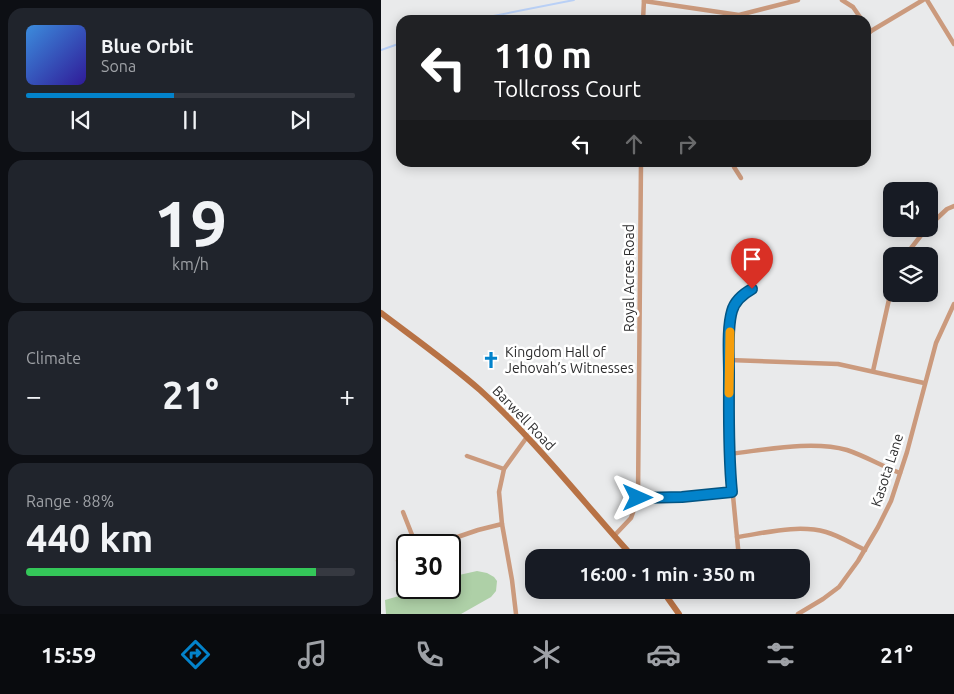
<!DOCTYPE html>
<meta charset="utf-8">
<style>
:root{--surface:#171b24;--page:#20242c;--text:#f1f3f6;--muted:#9ea1a6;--line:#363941;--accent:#0383cb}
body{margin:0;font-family:Ubuntu,sans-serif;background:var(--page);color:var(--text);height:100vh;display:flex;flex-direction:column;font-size:19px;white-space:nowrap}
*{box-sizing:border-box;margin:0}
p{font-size:16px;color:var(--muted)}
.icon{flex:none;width:28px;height:28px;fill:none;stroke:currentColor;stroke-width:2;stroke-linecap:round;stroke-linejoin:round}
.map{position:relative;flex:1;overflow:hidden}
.drawer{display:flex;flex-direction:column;gap:8px;padding:8px;background:#0d0f14;width:381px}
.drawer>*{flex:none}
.hud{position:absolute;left:15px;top:15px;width:475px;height:152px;border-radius:15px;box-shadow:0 2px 12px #0003;background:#202124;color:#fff;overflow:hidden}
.tools{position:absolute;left:502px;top:182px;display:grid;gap:10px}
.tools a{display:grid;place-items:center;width:55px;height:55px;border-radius:10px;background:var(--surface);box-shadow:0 2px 12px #0003;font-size:25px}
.speed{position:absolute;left:15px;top:534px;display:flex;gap:10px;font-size:25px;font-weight:700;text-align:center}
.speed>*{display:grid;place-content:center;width:65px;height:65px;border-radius:50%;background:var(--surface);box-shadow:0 2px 12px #0003;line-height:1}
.speed .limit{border:2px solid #111;border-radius:8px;background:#fff;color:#111}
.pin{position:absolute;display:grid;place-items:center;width:42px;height:42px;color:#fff;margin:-51px -21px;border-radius:50% 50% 50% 0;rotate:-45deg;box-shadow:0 0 5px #0007}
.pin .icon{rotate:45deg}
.me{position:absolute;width:55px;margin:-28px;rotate:90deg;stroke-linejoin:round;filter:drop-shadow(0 0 4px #0008)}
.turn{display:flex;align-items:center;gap:18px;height:105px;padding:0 15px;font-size:22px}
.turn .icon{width:65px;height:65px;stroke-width:2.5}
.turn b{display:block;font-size:35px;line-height:42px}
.lanes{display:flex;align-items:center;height:48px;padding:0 15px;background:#0003;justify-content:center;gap:25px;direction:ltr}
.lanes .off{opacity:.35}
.big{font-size:38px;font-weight:600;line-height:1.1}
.drawer .card{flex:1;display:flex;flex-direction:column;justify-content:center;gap:8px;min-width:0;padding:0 18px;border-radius:15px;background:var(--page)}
.drawer .dial{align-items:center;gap:0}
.dial b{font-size:65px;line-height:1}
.song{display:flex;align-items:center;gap:15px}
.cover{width:60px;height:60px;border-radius:8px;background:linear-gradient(135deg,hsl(210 70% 55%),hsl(250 70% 35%))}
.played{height:5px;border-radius:2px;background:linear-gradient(90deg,var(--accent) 45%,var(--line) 45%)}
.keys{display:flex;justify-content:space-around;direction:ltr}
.heat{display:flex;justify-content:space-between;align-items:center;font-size:28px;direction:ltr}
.charge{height:8px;border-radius:4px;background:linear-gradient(90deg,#34c759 88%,var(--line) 0)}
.trip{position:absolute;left:144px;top:549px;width:285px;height:50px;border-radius:15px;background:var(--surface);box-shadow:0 2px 12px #0003;font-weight:600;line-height:50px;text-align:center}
.tab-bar{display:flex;height:80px;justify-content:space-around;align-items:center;background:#090b0e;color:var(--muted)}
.tab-bar .icon{width:35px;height:35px}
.tab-bar .selected{color:var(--accent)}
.tab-bar b{font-size:22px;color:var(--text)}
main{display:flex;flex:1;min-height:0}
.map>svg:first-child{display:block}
.green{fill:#aed0a7}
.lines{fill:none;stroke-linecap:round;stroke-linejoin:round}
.stream{stroke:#b9d0f6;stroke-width:2}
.street{stroke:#cb9a7d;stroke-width:4.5}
.secondary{stroke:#b87245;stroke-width:6}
.route-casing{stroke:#025584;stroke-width:12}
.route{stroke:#0383cb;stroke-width:9}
.slow{stroke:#f59e0b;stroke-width:9}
.labels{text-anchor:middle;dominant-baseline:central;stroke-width:5;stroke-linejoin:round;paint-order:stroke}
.street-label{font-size:14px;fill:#2c2c2d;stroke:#fff}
.poi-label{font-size:14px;fill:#2c2c2d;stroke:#fff;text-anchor:start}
</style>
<main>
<section class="drawer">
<div class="card">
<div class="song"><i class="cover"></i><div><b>Blue Orbit</b><p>Sona</p></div></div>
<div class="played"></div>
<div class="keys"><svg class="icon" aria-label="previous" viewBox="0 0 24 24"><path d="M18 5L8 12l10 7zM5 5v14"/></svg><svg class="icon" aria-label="pause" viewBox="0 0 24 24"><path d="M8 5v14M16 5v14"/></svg><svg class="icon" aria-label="next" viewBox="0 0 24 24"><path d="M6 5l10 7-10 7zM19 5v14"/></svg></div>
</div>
<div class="card dial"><b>19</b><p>km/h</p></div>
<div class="card"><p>Climate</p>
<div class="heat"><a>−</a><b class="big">21°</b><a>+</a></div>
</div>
<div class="card"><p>Range · 88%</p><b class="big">440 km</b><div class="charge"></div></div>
</section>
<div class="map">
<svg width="573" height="614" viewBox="0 0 573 614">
<rect width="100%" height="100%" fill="#e9eaeb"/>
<!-- green -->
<polygon class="green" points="96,571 106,573 113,577 116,581 115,591 110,597 80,614 5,614 4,600 46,588 69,588 69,577"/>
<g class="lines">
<!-- stream -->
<g class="stream">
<polyline points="92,20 193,0"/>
<polyline points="0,50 20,43"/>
</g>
<!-- street -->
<g class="street">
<polyline points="461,0 472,7 481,20"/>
<polyline points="546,0 573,44"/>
<polyline points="263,1 358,15 417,0"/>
<polyline points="262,20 263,0"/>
<polyline points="485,25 490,31"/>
<polyline points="485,36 490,31 542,0"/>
<polyline points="353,162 353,167 360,178"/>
<polyline points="549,225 566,209 573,206"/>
<polyline points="524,256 545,229"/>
<polyline points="348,360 457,364 543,383"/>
<polyline points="492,371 511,286"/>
<path d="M 348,454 C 384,450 431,440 466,450 C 484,456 501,466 519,473"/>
<polyline points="86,456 123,469"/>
<polyline points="257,498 301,497 351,492"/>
<polyline points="22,512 35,545"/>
<polyline points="233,536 250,518 257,498 260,162"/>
<path d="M 356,537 C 384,533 417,524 445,532 C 459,536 471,544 484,550"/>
<polyline points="53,545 97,530 121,524"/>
<path d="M 358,558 L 348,454 L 350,318 C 353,304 360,296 371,289"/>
<polyline points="17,561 26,556"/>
<polyline points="367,590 371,593"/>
<polyline points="135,614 131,580 121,524 118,492 123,469 146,437"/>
<polyline points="417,614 442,599 458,587 477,561 497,527 510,501 526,452 555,343 573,304"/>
</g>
<!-- secondary -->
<g class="secondary">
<path d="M 0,313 C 33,338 67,362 99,390 C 155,441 202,502 253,558"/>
<polyline points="281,590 298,614"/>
</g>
</g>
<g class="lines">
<!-- route casing -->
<g class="route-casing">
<path id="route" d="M 257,498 L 301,497 L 351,492 C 347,452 348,413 348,373 C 348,354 346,328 351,311 C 354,300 362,294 371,289"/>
</g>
<!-- route -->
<use href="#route" class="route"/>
<!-- slow -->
<polyline class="slow" points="348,393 349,332"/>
</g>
<!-- icons -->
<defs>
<g id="church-bare" transform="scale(1.35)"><path d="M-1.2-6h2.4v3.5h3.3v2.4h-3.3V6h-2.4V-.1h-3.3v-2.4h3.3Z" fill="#0383cb" stroke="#fff" stroke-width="2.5" paint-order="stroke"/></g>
</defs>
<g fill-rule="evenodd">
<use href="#church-bare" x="110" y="360"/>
</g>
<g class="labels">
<!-- street labels -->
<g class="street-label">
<text transform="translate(248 278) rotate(-90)">Royal Acres Road</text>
<text transform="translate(143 418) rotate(46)">Barwell Road</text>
<text transform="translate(506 470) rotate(-72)">Kasota Lane</text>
</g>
<!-- poi labels -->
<g class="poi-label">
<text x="124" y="352">Kingdom Hall of<tspan x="124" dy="16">Jehovah’s Witnesses</tspan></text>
</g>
</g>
</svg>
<div class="tools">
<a><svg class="icon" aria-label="sound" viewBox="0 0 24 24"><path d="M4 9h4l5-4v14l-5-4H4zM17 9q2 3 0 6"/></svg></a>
<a><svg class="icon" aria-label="layers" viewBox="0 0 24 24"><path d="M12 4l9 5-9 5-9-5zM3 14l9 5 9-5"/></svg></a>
</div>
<div class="speed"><div class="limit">30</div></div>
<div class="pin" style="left:371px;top:289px;background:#d93025"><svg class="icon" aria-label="arrive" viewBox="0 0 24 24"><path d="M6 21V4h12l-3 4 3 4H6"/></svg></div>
<svg class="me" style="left:257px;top:498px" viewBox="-20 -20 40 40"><path d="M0-17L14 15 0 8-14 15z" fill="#0383cb" stroke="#fff" stroke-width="4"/></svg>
<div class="trip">16:00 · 1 min · 350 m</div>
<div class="hud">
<div class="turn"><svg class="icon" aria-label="left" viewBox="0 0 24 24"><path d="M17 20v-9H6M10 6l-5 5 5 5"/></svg><div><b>110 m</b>Tollcross Court</div></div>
<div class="lanes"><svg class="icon" aria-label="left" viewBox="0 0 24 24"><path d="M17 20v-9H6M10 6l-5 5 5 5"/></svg><svg class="icon off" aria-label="ahead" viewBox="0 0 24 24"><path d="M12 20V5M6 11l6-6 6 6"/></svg><svg class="icon off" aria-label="right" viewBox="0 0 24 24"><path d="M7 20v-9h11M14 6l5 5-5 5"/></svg></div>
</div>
</div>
</main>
<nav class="tab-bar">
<b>15:59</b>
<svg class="icon selected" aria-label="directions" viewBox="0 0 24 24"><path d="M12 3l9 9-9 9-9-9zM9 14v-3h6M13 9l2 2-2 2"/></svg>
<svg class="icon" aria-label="music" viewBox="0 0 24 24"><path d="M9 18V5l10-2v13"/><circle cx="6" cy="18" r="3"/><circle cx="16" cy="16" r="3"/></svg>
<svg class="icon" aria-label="phone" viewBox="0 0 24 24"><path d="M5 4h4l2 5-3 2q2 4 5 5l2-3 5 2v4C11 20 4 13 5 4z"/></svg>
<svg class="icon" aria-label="climate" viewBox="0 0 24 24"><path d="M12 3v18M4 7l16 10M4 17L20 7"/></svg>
<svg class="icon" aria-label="car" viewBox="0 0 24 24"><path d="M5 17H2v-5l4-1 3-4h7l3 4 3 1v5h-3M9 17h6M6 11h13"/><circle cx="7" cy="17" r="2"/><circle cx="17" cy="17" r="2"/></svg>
<svg class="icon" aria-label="filters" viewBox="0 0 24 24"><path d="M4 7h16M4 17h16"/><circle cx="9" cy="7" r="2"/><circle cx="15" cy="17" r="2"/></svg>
<b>21°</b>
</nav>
